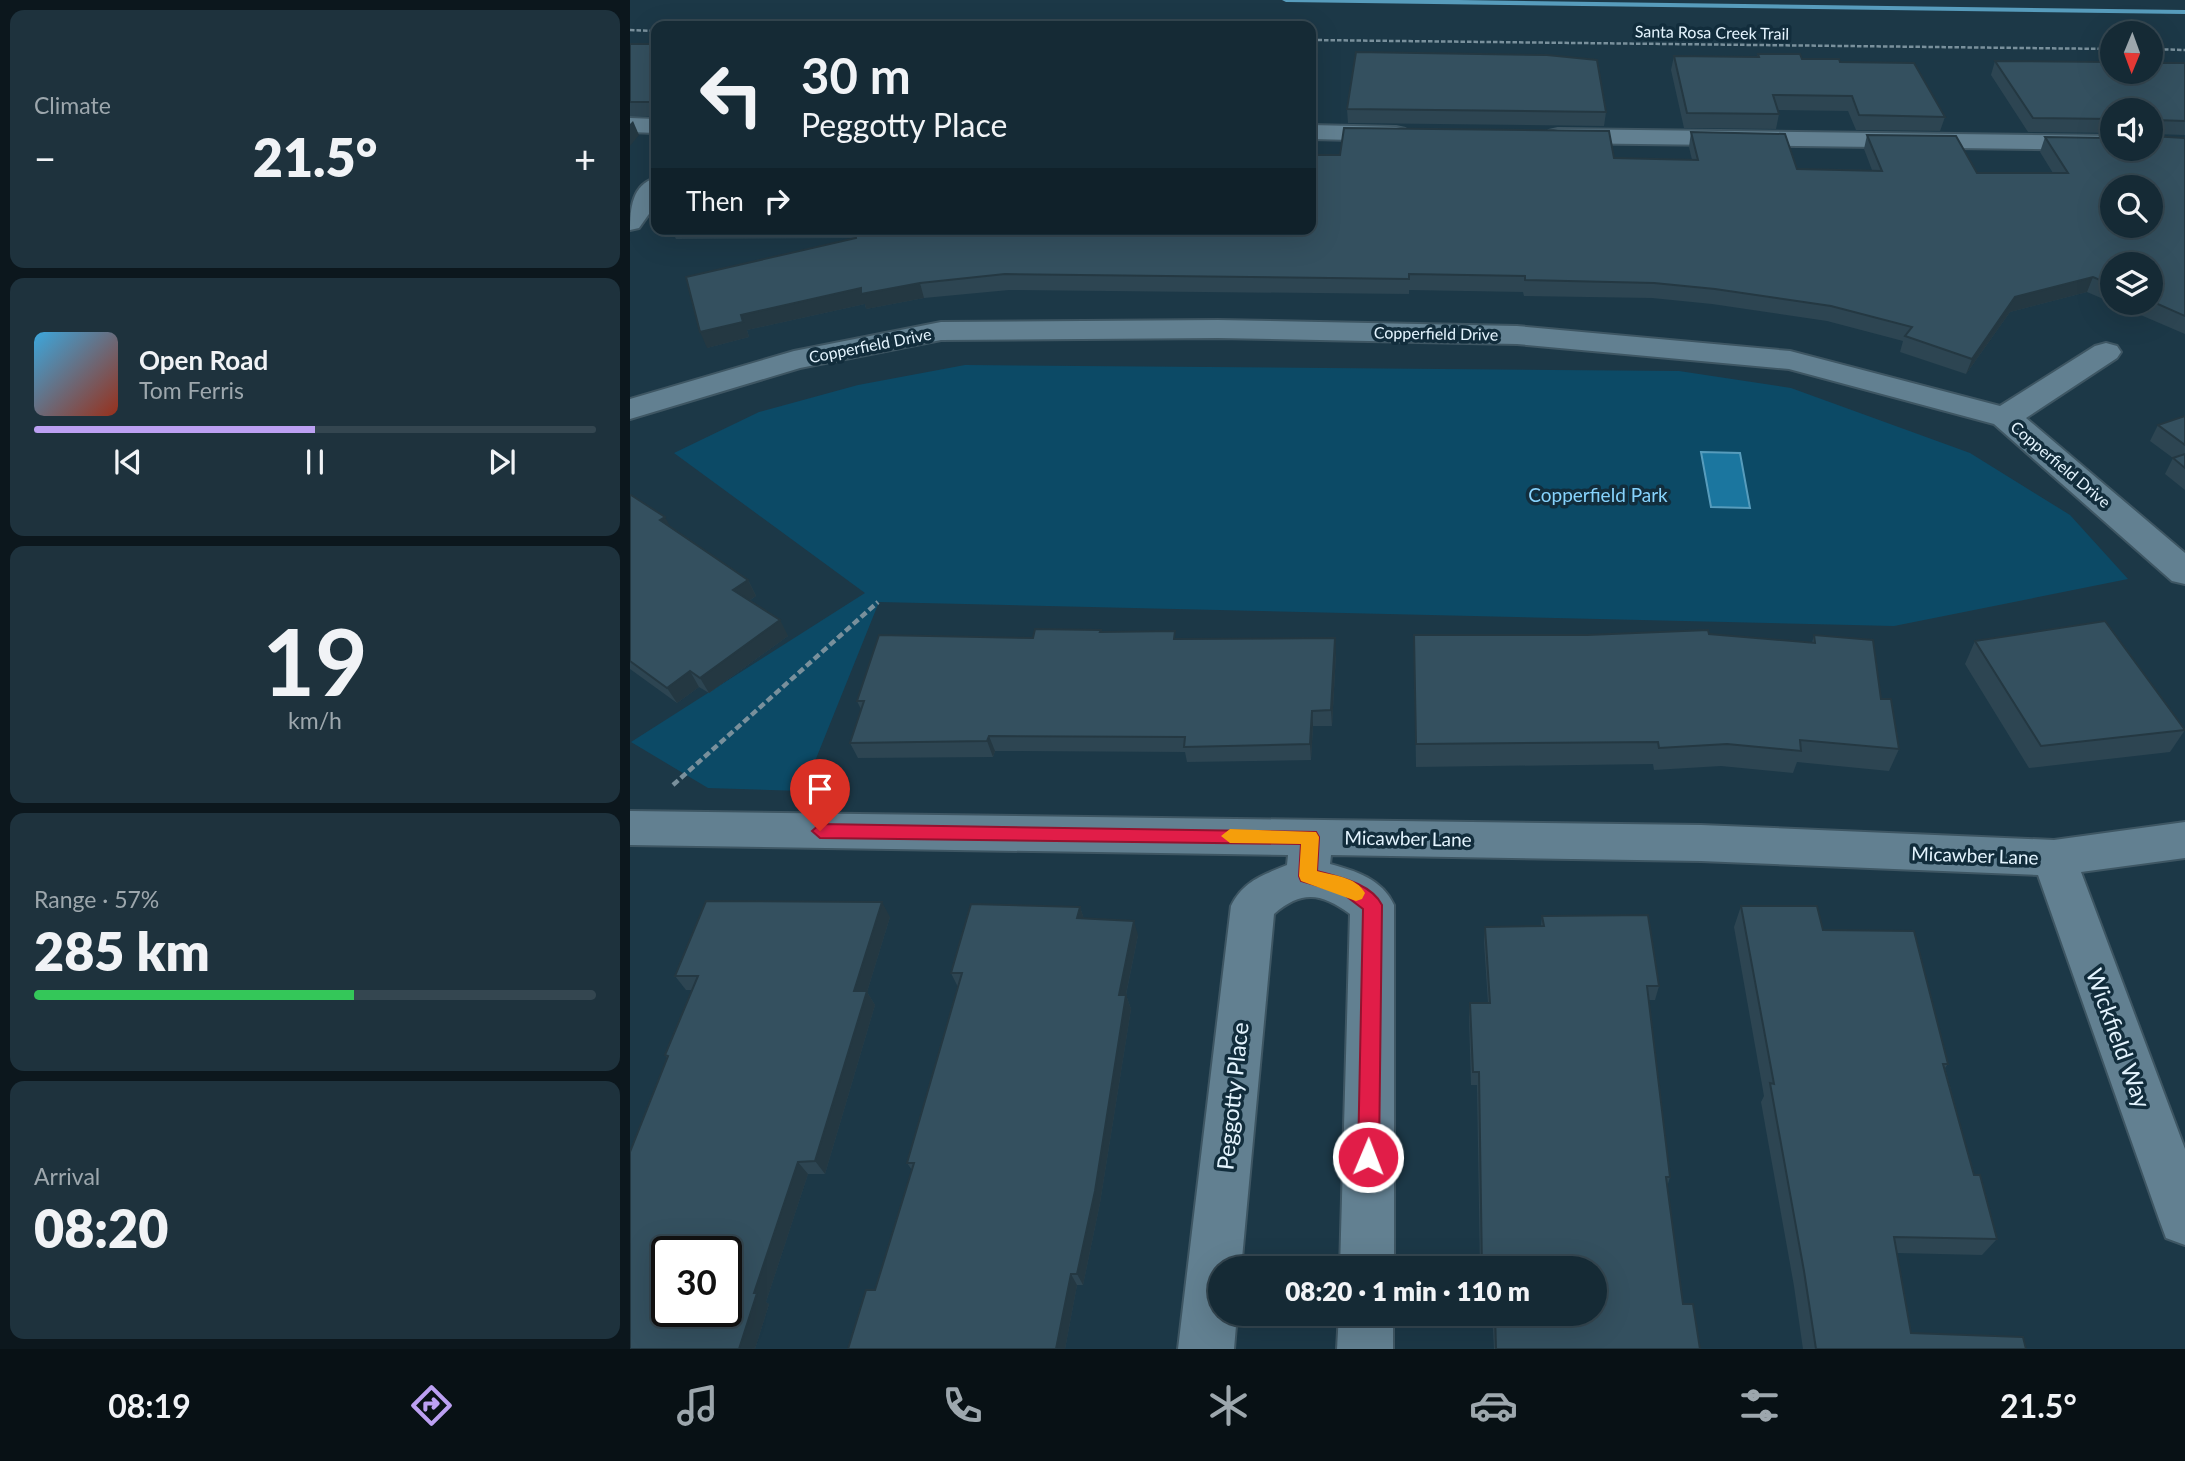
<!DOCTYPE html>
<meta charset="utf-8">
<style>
:root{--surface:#152a35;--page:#1e323d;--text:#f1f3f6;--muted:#9da7ad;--line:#344650;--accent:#bca0f2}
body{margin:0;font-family:Lato,sans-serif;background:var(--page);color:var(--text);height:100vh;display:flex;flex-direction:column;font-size:26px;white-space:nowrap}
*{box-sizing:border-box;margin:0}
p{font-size:23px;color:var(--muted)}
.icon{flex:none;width:38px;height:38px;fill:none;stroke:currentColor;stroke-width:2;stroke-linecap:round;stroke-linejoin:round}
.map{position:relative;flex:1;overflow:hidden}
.side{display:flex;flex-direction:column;gap:10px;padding:10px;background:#0c171d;width:630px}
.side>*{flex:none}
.hud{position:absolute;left:21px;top:21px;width:665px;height:214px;border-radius:14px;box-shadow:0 7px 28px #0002,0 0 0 2px var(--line);background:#152a35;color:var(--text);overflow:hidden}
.needle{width:46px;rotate:181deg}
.controls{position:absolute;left:1470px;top:21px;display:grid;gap:14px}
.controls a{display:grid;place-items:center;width:63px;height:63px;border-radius:50%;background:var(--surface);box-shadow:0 7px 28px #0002,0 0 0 2px var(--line);font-size:35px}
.speed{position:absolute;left:21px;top:1236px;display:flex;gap:14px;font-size:35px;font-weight:700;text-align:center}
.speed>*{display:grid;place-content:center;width:91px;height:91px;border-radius:50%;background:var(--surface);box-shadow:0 7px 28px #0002,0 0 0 2px var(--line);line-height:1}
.speed .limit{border:4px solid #111;border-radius:10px;background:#fff;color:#111}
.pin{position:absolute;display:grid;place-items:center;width:60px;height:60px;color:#fff;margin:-72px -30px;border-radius:50% 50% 50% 0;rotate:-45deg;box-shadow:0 0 7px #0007}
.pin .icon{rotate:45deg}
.me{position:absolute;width:77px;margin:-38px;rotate:1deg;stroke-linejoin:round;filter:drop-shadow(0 0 5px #0008)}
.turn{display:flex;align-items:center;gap:24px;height:147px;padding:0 35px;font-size:32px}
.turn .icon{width:91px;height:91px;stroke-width:2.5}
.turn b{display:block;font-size:49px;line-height:60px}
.then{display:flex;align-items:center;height:66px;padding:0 35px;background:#0003;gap:14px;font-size:26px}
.big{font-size:52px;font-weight:800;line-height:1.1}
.side .widget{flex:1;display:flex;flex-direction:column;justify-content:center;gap:10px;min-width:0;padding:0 24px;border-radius:14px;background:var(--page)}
.side .dial{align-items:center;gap:0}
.dial b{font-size:91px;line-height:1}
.song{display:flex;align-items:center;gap:21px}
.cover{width:84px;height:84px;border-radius:10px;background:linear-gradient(135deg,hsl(200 70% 55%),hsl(10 70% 35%))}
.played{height:7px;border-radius:4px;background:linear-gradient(90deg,var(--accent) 50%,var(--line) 50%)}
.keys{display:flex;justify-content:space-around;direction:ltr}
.heat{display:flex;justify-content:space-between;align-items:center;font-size:38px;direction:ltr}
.charge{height:10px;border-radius:5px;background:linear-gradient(90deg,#34c759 57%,var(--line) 0)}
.trip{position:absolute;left:578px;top:1256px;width:399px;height:70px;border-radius:35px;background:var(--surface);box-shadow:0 7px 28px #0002,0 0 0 2px var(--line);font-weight:800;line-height:70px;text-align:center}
.menu{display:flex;height:112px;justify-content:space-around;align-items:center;background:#081115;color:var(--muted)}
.menu .icon{width:49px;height:49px}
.menu .current{color:var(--accent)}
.menu b{font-size:32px;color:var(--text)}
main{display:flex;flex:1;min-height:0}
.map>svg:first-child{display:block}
.green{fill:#0c4a66}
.water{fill:#1b769f;stroke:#579cbc;stroke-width:2}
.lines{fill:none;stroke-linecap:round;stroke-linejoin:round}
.stream{fill:#579cbc;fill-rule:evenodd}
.street-casing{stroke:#3e5663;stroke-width:4}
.path-far1{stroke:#79909c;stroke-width:2.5;stroke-dasharray:4.5 2;stroke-linecap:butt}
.path{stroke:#79909c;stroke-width:4.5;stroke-dasharray:7 3.5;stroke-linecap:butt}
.street{fill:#628091;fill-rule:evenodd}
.wall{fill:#2d4552;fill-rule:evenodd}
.shaded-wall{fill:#243842}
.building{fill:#34505f;stroke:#243842;stroke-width:2;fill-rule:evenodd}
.route{fill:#e11d48;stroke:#92132f;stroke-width:2}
.slow{fill:#f59e0b}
.labels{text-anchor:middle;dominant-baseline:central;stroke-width:7;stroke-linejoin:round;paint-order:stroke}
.far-street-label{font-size:16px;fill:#e4f4fe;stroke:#122d3c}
.park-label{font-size:19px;fill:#87d3fd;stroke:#122d3c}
.street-label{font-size:19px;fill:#e4f4fe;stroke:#122d3c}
.near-street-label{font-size:23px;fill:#e4f4fe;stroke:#122d3c}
</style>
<main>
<section class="side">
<div class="widget"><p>Climate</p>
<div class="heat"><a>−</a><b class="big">21.5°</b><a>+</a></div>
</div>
<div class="widget">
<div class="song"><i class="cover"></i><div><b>Open Road</b><p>Tom Ferris</p></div></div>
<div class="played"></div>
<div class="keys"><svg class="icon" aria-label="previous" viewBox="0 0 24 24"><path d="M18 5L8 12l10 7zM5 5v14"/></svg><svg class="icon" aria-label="pause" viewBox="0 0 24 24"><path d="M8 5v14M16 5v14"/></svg><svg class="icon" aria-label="next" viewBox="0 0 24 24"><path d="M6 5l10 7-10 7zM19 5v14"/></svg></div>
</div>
<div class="widget dial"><b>19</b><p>km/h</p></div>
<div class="widget"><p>Range · 57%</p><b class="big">285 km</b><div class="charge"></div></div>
<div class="widget"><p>Arrival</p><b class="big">08:20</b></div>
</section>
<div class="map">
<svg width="1555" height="1349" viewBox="0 0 1555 1349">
<rect width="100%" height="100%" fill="#1c3847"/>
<!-- green -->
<polygon class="green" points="335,365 1049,371 1161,388 1340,453 1440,515 1498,579 1264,626 249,602 173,791 78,788 1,742 235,593 44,453 129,412 228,385"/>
<!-- water -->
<polygon class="water" points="1071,452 1110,453 1120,508 1081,507"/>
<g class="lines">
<!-- stream -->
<polygon class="stream" points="652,0 829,0 1555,10 1555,14 656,2"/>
<!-- street casing -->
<g class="street-casing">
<g id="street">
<polygon points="0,118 26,119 26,133 0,132"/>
<polygon points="681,125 766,127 775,129 778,134 775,139 766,141 681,139"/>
<polygon points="928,129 1482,136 1482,149 1489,149 1482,150 928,143 919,141 916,136 919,131"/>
<path d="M 26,178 L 26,204 L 9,228 L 0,230 C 0,209 2,184 26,178 Z"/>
<polygon points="588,320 887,326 1160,351 1370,406 1465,346 1476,343 1487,346 1491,352 1487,358 1396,418 1555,553 1555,584 1542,581 1364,424 1159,369 887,344 588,338 311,340 170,368 0,419 0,399 164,351 311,322"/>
<path d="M 0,811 L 1071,825 L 1424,840 L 1555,822 L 1555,858 L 1451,872 L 1555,1149 L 1555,1245 L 1536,1238 L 1529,1219 L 1408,875 L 1071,861 L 701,855 L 700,864 C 726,871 752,879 764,905 L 764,1269 L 710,1269 L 720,914 C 691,893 672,890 644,914 L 611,1269 L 590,1269 L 590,1314 L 607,1314 L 604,1349 L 548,1349 L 601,906 C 613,881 633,875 657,865 L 658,855 L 0,845 Z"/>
<polygon points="709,1314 763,1314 763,1349 707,1349"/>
</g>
</g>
<!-- path-far1 -->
<g class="path-far1">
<polyline points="0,30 26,31"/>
<polyline points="681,40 1482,49"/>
<polyline points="1521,49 1555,50"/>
</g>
<!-- path -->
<polyline class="path" points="43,785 248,602"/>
<!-- street -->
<use href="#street" class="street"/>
</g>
<!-- wall -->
<g class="wall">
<polygon points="0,44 26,116 0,116"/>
<polygon points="1128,54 1210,62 1315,117 1310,131 1226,130 1218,111 1147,110 1149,114 1146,129 1054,128 1041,70 1044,56 1127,57"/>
<path d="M 1365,61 L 1555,63 L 1555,135 L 1524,134 L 1523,136 L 1555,138 L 1555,334 L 1457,292 L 1380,312 L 1336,374 L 1270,352 L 1273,341 L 1197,321 L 1082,304 L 1022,298 L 894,296 L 893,292 L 779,290 L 779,294 L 379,290 L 294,298 L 236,309 L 235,304 L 117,330 L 119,337 L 77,348 L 225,238 L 46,239 L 41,229 L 681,229 L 984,158 L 1062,160 L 1059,147 L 1061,132 L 1167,169 L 1242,170 L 1234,149 L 1237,135 L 1347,173 L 1423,173 L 1410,152 L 1415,137 L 1521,149 L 1482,110 L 1482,134 L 1482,133 L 1398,132 L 1361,75 ZM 1482,264 L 1521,264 L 1521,303 L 1482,303 Z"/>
<polygon points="717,109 976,112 974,126 718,123"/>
<polygon points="1555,416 1555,490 1535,474 1543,458 1520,441 1528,425"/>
<polygon points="0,496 41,528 118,580 126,596 119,601 158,636 79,693 69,687 47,703 0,669"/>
<polygon points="471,630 471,632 706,654 702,726 683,726 681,760 557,762 555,752 365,751 363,757 228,758 220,743 231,709 227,701 403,638"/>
<polygon points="1079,634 1182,643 1184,635 1269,749 1259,771 1167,762 1163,773 1091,766 1024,770 1023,764 786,767 784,635 957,635"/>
<polygon points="1345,641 1555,730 1540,752 1399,768 1335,664"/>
<polygon points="1111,906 1193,930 1318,1064 1315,1068 1344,1175 1367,1239 1352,1255 1267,1253 1281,1333 1396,1349 1173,1349 1164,1286 1131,1102 1134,1096 1104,927"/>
<polygon points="450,907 454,919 508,935 496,995 501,1009 470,1203 453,1285 447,1285 435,1349 218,1349 245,1290 282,1170 277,1163 328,987 321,973"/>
<polygon points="912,916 1029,986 1025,1000 1019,1000 1040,1177 1037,1187 1053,1304 1070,1349 864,1349 862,1314 964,1314 964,1269 850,1269 847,1085 841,1085 839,1017 840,1003 858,1003 854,942 855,927 911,926"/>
<polygon points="260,917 237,992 245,1005 195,1174 178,1174 136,1302 139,1304 125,1349 0,1349 37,1058 35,1055 62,990 56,990 45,976"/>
</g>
<!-- shaded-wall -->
<g class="shaded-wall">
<polygon points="26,95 26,116 20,102"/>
<polygon points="3,121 9,135 0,146 0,124"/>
<polygon points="1463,277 1457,292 1380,312 1336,374 1342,359 1385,297"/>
<polygon points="290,283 294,298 236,309 235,304 117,330 119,337 77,348 70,332 111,315 231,288"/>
<polygon points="35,517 44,533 30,520"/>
<polygon points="118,580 126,596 111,606 103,590"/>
<polygon points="150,620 158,636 79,693 70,678"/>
<polygon points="705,638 706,654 702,726 701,710"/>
<polygon points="60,671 69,687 47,703 37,688"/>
<polygon points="682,711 683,726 681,760 680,744"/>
<polygon points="359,736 365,751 363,757 357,741"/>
<polygon points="252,902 260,917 237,992 245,1005 195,1174 185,1161 224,991"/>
<polygon points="450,907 455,922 447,918"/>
<polygon points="504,921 508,935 493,1009 489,995"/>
<polygon points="496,995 501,1009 470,1203 453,1285 447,1274"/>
<polygon points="168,1162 178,1174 136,1302 139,1304 125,1349 109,1349 124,1293"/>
<polygon points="441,1274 447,1285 435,1349 426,1349"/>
</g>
<!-- building -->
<g class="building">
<polygon points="0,44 26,44 26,95 20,102 0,102"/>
<polygon points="726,52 917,55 967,60 976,112 717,109"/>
<polygon points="1128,54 1170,54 1172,59 1209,59 1210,62 1284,63 1315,117 1229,115 1222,96 1143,95 1149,114 1057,113 1044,56 1129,57"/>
<polygon points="1365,61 1482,62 1482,72 1521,72 1521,63 1555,63 1555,121 1525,120 1525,132 1521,132 1521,110 1482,110 1482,119 1403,118"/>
<path d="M 714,128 L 979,131 L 984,158 L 1068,160 L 1061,132 L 1155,134 L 1167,169 L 1252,171 L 1237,135 L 1326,136 L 1347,173 L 1438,173 L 1415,137 L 1482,138 L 1482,149 L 1521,149 L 1521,136 L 1555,138 L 1555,316 L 1521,301 L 1521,264 L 1482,264 L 1482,285 L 1463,277 L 1385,297 L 1342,359 L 1275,336 L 1282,327 L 1201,306 L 1085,289 L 1024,283 L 895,280 L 895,276 L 779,274 L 779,279 L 375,274 L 290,283 L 231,294 L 231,288 L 111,315 L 113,322 L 70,332 L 56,277 L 226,238 L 225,229 L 681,229 L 681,155 L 710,155 ZM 1482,187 L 1521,187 L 1521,226 L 1482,226 Z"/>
<polygon points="1555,416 1555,445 1528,425"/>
<polygon points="1555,454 1555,468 1543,458"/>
<polygon points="1,495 35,517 30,520 118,580 103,590 150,620 70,678 60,671 37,688 0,661 0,496"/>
<polygon points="1475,621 1555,730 1411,746 1345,641"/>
<polygon points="405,629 471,630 470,632 545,631 544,639 705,638 701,710 682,711 680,744 554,747 555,737 359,736 357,741 220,743 234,701 227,701 249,635 403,638"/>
<polygon points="1078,630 1079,634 1185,643 1184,635 1243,640 1251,699 1261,699 1269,749 1170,740 1171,751 1097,744 1029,748 1028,742 786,744 784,635 957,635"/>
<path d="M 76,901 L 252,902 L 224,991 L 237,991 L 185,1161 L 168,1162 L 124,1293 L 127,1293 L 109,1349 L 0,1349 L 0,1152 L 38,1056 L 35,1055 L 68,976 L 45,976 ZM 37,1251 L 96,1251 L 96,1311 L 37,1311 Z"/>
<polygon points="341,904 450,907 447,918 504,921 489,995 496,995 465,1191 447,1274 441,1274 426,1349 218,1349 236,1290 245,1290 284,1163 277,1163 332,973 321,973"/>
<polygon points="1111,906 1187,906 1193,930 1284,931 1318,1064 1313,1064 1344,1175 1350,1175 1367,1239 1264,1237 1281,1333 1393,1337 1396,1349 1186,1349 1174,1271 1140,1083 1144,1084"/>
<polygon points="1018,915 1029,986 1017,986 1040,1177 1036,1177 1053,1304 1063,1304 1070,1349 866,1349 865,1314 964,1314 964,1269 852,1269 849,1072 843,1072 840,1003 860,1003 855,927 914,926 912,916"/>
</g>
<!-- route -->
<path class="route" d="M 190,824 L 686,832 L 689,837 L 687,871 C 708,877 741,883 752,905 L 749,1157 L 746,1164 L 738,1167 L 731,1164 L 728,1157 L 733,909 L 712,893 L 671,881 L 669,876 L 671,844 L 190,838 L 182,831 Z"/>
<!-- slow -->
<path class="slow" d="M 600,829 L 686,832 L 689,837 L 687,871 C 702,875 727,877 735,893 L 732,899 L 726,901 L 671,881 L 669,876 L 671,844 L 600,843 L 591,836 Z"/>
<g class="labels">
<!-- far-street labels -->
<g class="far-street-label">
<text transform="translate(1082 32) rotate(1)">Santa Rosa Creek Trail</text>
<text transform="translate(806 333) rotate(1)">Copperfield Drive</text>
<text transform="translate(240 345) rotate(-11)">Copperfield Drive</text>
<text transform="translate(1431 464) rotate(40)">Copperfield Drive</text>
</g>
<!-- park labels -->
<g class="park-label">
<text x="968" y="494">Copperfield Park</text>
</g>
<!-- street labels -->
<g class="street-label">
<text transform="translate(778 838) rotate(1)">Micawber Lane</text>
<text transform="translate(1345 855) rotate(2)">Micawber Lane</text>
</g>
<!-- near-street labels -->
<g class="near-street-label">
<text transform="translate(1489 1038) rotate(70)">Wickfield Way</text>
<text transform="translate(602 1096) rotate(-84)">Peggotty Place</text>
</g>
</g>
</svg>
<div class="controls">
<a><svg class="needle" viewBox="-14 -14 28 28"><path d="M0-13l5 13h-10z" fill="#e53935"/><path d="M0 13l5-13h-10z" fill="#9da7ad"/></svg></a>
<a><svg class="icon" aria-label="sound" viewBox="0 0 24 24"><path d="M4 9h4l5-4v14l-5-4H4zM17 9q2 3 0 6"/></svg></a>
<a><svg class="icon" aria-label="search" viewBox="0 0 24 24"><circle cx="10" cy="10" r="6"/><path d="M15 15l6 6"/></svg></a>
<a><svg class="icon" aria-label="layers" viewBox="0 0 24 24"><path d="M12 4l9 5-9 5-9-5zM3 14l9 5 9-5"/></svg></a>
</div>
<div class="speed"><div class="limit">30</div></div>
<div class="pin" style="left:190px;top:831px;background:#d93025"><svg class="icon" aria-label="arrive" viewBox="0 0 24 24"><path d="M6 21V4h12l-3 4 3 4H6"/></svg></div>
<svg class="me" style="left:738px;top:1157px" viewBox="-20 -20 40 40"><circle r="17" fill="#e11d48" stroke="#fff" stroke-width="3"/><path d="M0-11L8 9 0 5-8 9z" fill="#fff"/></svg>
<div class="trip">08:20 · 1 min · 110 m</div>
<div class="hud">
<div class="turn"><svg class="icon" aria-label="left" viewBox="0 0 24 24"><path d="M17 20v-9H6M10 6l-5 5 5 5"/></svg><div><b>30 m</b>Peggotty Place</div></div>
<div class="then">Then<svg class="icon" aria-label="right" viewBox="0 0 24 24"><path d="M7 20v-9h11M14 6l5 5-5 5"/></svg></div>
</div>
</div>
</main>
<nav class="menu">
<b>08:19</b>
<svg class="icon current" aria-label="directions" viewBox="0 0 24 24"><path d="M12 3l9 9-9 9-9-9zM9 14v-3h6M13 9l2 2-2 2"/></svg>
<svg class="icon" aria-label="music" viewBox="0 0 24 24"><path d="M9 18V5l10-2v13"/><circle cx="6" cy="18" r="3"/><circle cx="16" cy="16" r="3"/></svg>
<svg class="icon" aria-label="phone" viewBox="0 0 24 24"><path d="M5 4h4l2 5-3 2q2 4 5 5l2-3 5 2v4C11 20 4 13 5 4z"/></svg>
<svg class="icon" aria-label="climate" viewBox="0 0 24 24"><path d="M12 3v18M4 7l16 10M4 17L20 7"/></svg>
<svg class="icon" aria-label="car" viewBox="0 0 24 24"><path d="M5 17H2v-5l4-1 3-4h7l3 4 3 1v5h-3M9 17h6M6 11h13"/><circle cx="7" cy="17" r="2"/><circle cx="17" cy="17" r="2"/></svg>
<svg class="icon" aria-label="filters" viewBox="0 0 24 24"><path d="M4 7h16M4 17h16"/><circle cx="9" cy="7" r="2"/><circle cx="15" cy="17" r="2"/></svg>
<b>21.5°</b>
</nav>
